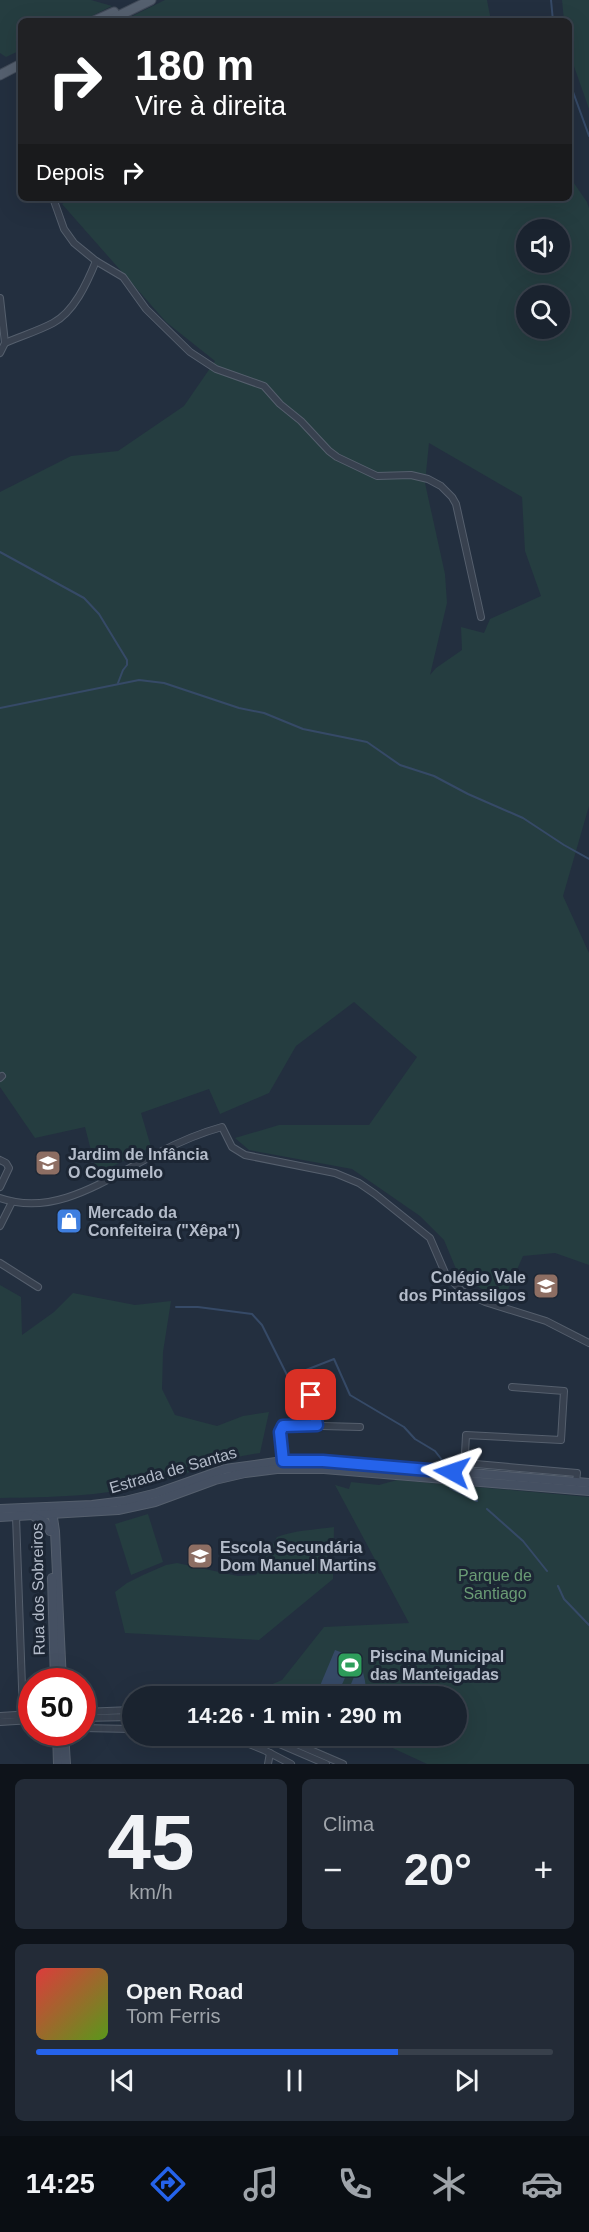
<!DOCTYPE html>
<html lang="pt">
<meta charset="utf-8">
<style>
:root{--surface:#1a232f;--page:#232b37;--text:#f1f3f6;--muted:#9fa4aa;--line:#38404b;--accent:#2563eb}
body{margin:0;font-family:Helvetica,sans-serif;background:var(--page);color:var(--text);height:100vh;display:flex;flex-direction:column;font-size:22px;white-space:nowrap}
*{box-sizing:border-box;margin:0}
p{font-size:20px;color:var(--muted)}
.icon{flex:none;width:33px;height:33px;fill:none;stroke:currentColor;stroke-width:2;stroke-linecap:round;stroke-linejoin:round}
.map{position:relative;height:1764px;overflow:hidden}
.panel{display:flex;flex-direction:column;gap:15px;padding:15px;background:#0e131a;flex:1}
.panel>*{flex:none}
.guide{position:absolute;left:18px;top:18px;width:554px;height:183px;border-radius:9px;box-shadow:0 6px 24px #0002,0 0 0 2px var(--line);background:#202124;color:#fff;overflow:hidden}
.fabs{position:absolute;left:516px;top:219px;display:grid;gap:12px}
.fabs a{display:grid;place-items:center;width:54px;height:54px;border-radius:50%;background:var(--surface);box-shadow:0 6px 24px #0002,0 0 0 2px var(--line);font-size:30px}
.speed{position:absolute;left:18px;top:1668px;display:flex;gap:12px;font-size:30px;font-weight:700;text-align:center}
.speed>*{display:grid;place-content:center;width:78px;height:78px;border-radius:50%;background:var(--surface);box-shadow:0 6px 24px #0002,0 0 0 2px var(--line);line-height:1}
.speed .limit{border:9px solid #d22;background:#fff;color:#111}
.pin{position:absolute;display:grid;place-items:center;width:51px;height:51px;color:#fff;margin:-26px;border-radius:12px;box-shadow:0 3px 9px #0006}
.me{position:absolute;width:66px;margin:-33px;rotate:275deg;stroke-linejoin:round;filter:drop-shadow(0 0 4px #0008)}
.turn{display:flex;align-items:center;gap:21px;height:126px;padding:0 18px;font-size:27px}
.turn .icon{width:78px;height:78px;stroke-width:2.5}
.turn b{display:block;font-size:42px;line-height:51px}
.then{display:flex;align-items:center;height:57px;padding:0 18px;background:#0003;gap:12px;font-size:22px}
.big{font-size:45px;font-weight:700;line-height:1.1}
.panel .widget{flex:1;display:flex;flex-direction:column;justify-content:center;gap:9px;min-width:0;padding:0 21px;border-radius:9px;background:var(--page)}
.panel .dial{align-items:center;gap:0}
.dial b{font-size:78px;line-height:1}
.song{display:flex;align-items:center;gap:18px}
.cover{width:72px;height:72px;border-radius:9px;background:linear-gradient(135deg,hsl(0 70% 55%),hsl(90 70% 35%))}
.played{height:6px;border-radius:3px;background:linear-gradient(90deg,var(--accent) 70%,var(--line) 70%)}
.keys{display:flex;justify-content:space-around;direction:ltr}
.heat{display:flex;justify-content:space-between;align-items:center;font-size:33px;direction:ltr}
.panel .tiles{flex:1;display:grid;gap:15px;grid-template-columns:1fr 1fr}
.widget:last-child{grid-column:span 2}
.trip{position:absolute;left:122px;top:1686px;width:345px;height:60px;border-radius:30px;background:var(--surface);box-shadow:0 6px 24px #0002,0 0 0 2px var(--line);font-weight:700;line-height:60px;text-align:center}
.tabs{display:flex;height:96px;justify-content:space-around;align-items:center;background:#0a0e13;color:var(--muted)}
.tabs .icon{width:42px;height:42px}
.tabs .active{color:var(--accent)}
.tabs b{font-size:27px;color:var(--text)}
.map>svg:first-child{display:block}
.green{fill:#253d40;fill-rule:evenodd}
.water{fill:#364a67}
.lines{fill:none;stroke-linecap:round;stroke-linejoin:round}
.stream{stroke:#364a67;stroke-width:2}
.street-casing{stroke:#555f6d;stroke-width:8}
.secondary-casing{stroke:#555f6d;stroke-width:10}
.primary-casing{stroke:#414a58;stroke-width:11}
.street{stroke:#38414f;stroke-width:6}
.secondary{stroke:#455062;stroke-width:8}
.primary{stroke:#55606f;stroke-width:9}
.route-casing{stroke:#184099;stroke-width:15}
.route{stroke:#2563eb;stroke-width:10}
.labels{text-anchor:middle;dominant-baseline:central;stroke-width:6;stroke-linejoin:round;paint-order:stroke}
.poi-label{font-size:16px;font-weight:bold;fill:#b4bcca;stroke:#1c2634;text-anchor:start}
.street-label{font-size:16px;fill:#b4bcca;stroke:#1c2634}
.park-label{font-size:16px;fill:#6a9c75;stroke:#1c2634}
</style>
<div class="map">
<svg width="589" height="1764" viewBox="0 0 589 1764">
<rect width="100%" height="100%" fill="#232f3f"/>
<!-- green -->
<g class="green">
<polygon points="0,0 91,0 112,6 82,21 21,21 21,50 6,57 0,53"/>
<polygon points="165,0 487,0 491,21 122,21"/>
<polygon points="562,0 589,0 589,109 569,52 568,21 564,21"/>
<path d="M 569,176 L 587,202 L 589,208 L 589,806 L 563,896 L 589,953 L 589,1265 L 555,1253 L 523,1256 L 503,1301 L 459,1276 L 444,1240 L 420,1216 L 352,1169 L 249,1150 L 235,1138 L 279,1125 L 369,1125 L 417,1057 L 354,1002 L 296,1046 L 269,1093 L 220,1114 L 209,1089 L 141,1113 L 151,1147 L 97,1174 L 85,1127 L 35,1138 L 0,1087 L 0,492 L 71,456 L 118,451 L 184,406 L 215,361 L 166,322 L 62,204 L 72,198 L 568,198 ZM 526,230 L 560,230 L 560,262 L 526,262 ZM 526,296 L 560,296 L 560,328 L 526,328 ZM 429,443 L 522,497 L 525,551 L 541,596 L 490,619 L 484,633 L 461,627 L 462,650 L 436,668 L 430,675 L 447,603 L 445,574 L 425,483 Z"/>
<path d="M 0,1285 L 21,1297 L 22,1335 L 54,1312 L 73,1293 L 135,1305 L 171,1301 L 163,1352 L 162,1389 L 175,1415 L 217,1426 L 243,1416 L 269,1412 L 260,1453 C 221,1458 188,1475 150,1484 C 100,1497 51,1497 0,1498 Z"/>
<polygon points="397,1480 589,1497 589,1764 427,1764 371,1738 368,1743 350,1736 456,1736 456,1696 245,1696 282,1680 324,1627 409,1623 335,1485 349,1489 351,1482 379,1485"/>
<polygon points="148,1514 163,1562 131,1575 115,1524"/>
<path d="M 334,1527 L 333,1579 L 259,1640 L 125,1633 L 115,1592 L 127,1583 L 143,1575 L 166,1565 L 177,1563 L 238,1576 L 256,1575 L 277,1537 C 295,1530 314,1530 334,1527 Z"/>
</g>
<!-- water -->
<g class="water">
<polygon points="335,1650 354,1657 337,1696 324,1696 317,1693"/>
<path d="M 361,1660 L 363,1661 C 360,1674 370,1683 363,1696 L 346,1696 Z"/>
</g>
<g class="lines">
<!-- stream -->
<g class="stream">
<polyline points="551,0 553,21"/>
<polyline points="568,78 589,136"/>
<polyline points="0,552 84,598 99,614 127,660 127,665 123,670 118,683"/>
<polyline points="0,708 139,680 164,683 239,708 264,713 303,729 367,742 400,765 434,776 468,794 523,818 564,845 589,859"/>
<polyline points="176,1307 198,1307 252,1314 262,1325 288,1377 334,1359 350,1395 404,1427 415,1439 435,1451 442,1460"/>
<polyline points="450,1488 477,1501"/>
<polyline points="487,1509 523,1541 547,1571"/>
<polyline points="558,1586 564,1599 589,1625"/>
</g>
<!-- street casing -->
<g class="street-casing">
<g id="street">
<polyline points="53,198 64,229 74,243 96,261 123,277 146,309 190,352 216,369 264,386 280,404 301,421 329,451 337,457 377,476 411,475 428,479 441,486 452,497 456,504 481,617"/>
<polyline points="0,298 5,343 0,353"/>
<path d="M 5,343 C 21,336 38,331 53,323 C 74,312 87,283 96,261"/>
<polyline points="0,1078 2,1076"/>
<polyline points="0,1160 6,1163 9,1168 0,1187"/>
<path d="M 0,1198 C 57,1218 109,1177 158,1153 C 179,1142 200,1133 222,1127 L 232,1147 L 245,1155 L 335,1173 L 359,1183 L 375,1194 L 430,1238 L 446,1275 L 462,1291 L 485,1302 L 546,1321 L 589,1343"/>
<polyline points="0,1226 12,1202"/>
<polyline points="0,1263 38,1287"/>
<polyline points="311,1395 317,1425"/>
<polyline points="283,1461 280,1432 285,1425 360,1427"/>
<polyline points="464,1463 577,1473 576,1482"/>
<polyline points="464,1473 466,1435 561,1440 564,1391 512,1387"/>
<polyline points="16,1516 23,1715"/>
<polyline points="82,1712 132,1710"/>
<polyline points="0,1716 32,1714"/>
<polyline points="82,1718 132,1717"/>
<polyline points="0,1722 32,1720"/>
<polyline points="82,1728 132,1729"/>
<polyline points="229,1736 264,1750 291,1764"/>
<polyline points="261,1736 326,1764"/>
<polyline points="278,1736 343,1764"/>
<polyline points="268,1764 270,1753"/>
</g>
</g>
<!-- secondary casing -->
<g class="secondary-casing">
<g id="secondary">
<polyline points="0,1509 92,1505 125,1501 157,1493 225,1469 283,1461 341,1462 589,1483"/>
<polyline points="52,1511 55,1531 62,1682"/>
<polyline points="0,1517 118,1510 155,1502 215,1480 245,1473 277,1469 324,1469 589,1491"/>
<polyline points="35,1517 45,1522 50,1531"/>
<polyline points="52,1578 55,1682"/>
<polyline points="57,1732 58,1764"/>
<polyline points="64,1732 66,1764"/>
</g>
</g>
<!-- primary casing -->
<g class="primary-casing">
<g id="primary">
<polyline points="94,21 114,12"/>
<polyline points="108,21 151,0"/>
<polyline points="0,75 21,64"/>
</g>
</g>
<!-- street -->
<use href="#street" class="street"/>
<!-- secondary -->
<use href="#secondary" class="secondary"/>
<!-- primary -->
<use href="#primary" class="primary"/>
</g>
<g class="lines">
<!-- route casing -->
<g class="route-casing">
<polyline id="route" points="311,1395 317,1425 283,1426 280,1432 283,1461 323,1461 452,1472"/>
</g>
<!-- route -->
<use href="#route" class="route"/>
</g>
<!-- icons -->
<defs>
<g id="school-square" transform="scale(1.35)"><rect x="-9" y="-9" width="18" height="18" rx="4" fill="#8d6e63" stroke="#1c2634"/><path d="M0-5L7-2L0 1L-7-2ZM-4 1L0 2.5L4 1V4Q0 6-4 4Z" fill="#fff"/></g>
<g id="shop-square" transform="scale(1.35)"><rect x="-9" y="-9" width="18" height="18" rx="4" fill="#3f7fe0" stroke="#1c2634"/><path d="M-5-2.5h2.3a2.7 3.5 0 0 1 5.4 0H5L5.5 6h-11ZM-1.5-2.5h3a1.5 2.3 0 0 0-3 0Z" fill="#fff"/></g>
<g id="stadium-square" transform="scale(1.35)"><rect x="-9" y="-9" width="18" height="18" rx="4" fill="#2e9e5b" stroke="#1c2634"/><path d="M0-5a6.5 5 0 1 0 0 10a6.5 5 0 1 0 0-10ZM-3.5-1.8h7v3.6h-7Z" fill="#fff"/></g>
</defs>
<g fill-rule="evenodd">
<use href="#school-square" x="48" y="1163"/>
<use href="#shop-square" x="69" y="1221"/>
<use href="#school-square" x="546" y="1286"/>
<use href="#school-square" x="200" y="1556"/>
<use href="#stadium-square" x="350" y="1665"/>
</g>
<g class="labels">
<!-- poi labels -->
<g class="poi-label">
<text x="68" y="1154">Jardim de Infância<tspan x="68" dy="18">O Cogumelo</tspan></text>
<text x="88" y="1212">Mercado da<tspan x="88" dy="18">Confeiteira ("Xêpa")</tspan></text>
<text x="526" y="1277" text-anchor="end">Colégio Vale<tspan x="526" dy="18">dos Pintassilgos</tspan></text>
<text x="220" y="1547">Escola Secundária<tspan x="220" dy="18">Dom Manuel Martins</tspan></text>
<text x="370" y="1656">Piscina Municipal<tspan x="370" dy="18">das Manteigadas</tspan></text>
</g>
<!-- street labels -->
<g class="street-label">
<text transform="translate(173 1470) rotate(-16)">Estrada de Santas</text>
<text transform="translate(38 1589) rotate(-91)">Rua dos Sobreiros</text>
</g>
<!-- park labels -->
<g class="park-label">
<text x="495" y="1575">Parque de<tspan x="495" dy="18">Santiago</tspan></text>
</g>
</g>
</svg>
<div class="fabs">
<a><svg class="icon" aria-label="sound" viewBox="0 0 24 24"><path d="M4 9h4l5-4v14l-5-4H4zM17 9q2 3 0 6"/></svg></a>
<a><svg class="icon" aria-label="search" viewBox="0 0 24 24"><circle cx="10" cy="10" r="6"/><path d="M15 15l6 6"/></svg></a>
</div>
<div class="speed"><div class="limit">50</div></div>
<div class="pin" style="left:311px;top:1395px;background:#d93025"><svg class="icon" aria-label="arrive" viewBox="0 0 24 24"><path d="M6 21V4h12l-3 4 3 4H6"/></svg></div>
<svg class="me" style="left:452px;top:1472px" viewBox="-20 -20 40 40"><path d="M0-17L14 15 0 8-14 15z" fill="#2563eb" stroke="#fff" stroke-width="4"/></svg>
<div class="trip">14:26 · 1 min · 290 m</div>
<div class="guide">
<div class="turn"><svg class="icon" aria-label="right" viewBox="0 0 24 24"><path d="M7 20v-9h11M14 6l5 5-5 5"/></svg><div><b>180 m</b>Vire à direita</div></div>
<div class="then">Depois<svg class="icon" aria-label="right" viewBox="0 0 24 24"><path d="M7 20v-9h11M14 6l5 5-5 5"/></svg></div>
</div>
</div>
<section class="panel">
<div class="tiles">
<div class="widget dial"><b>45</b><p>km/h</p></div>
<div class="widget"><p>Clima</p>
<div class="heat"><a>−</a><b class="big">20°</b><a>+</a></div>
</div>
<div class="widget">
<div class="song"><i class="cover"></i><div><b>Open Road</b><p>Tom Ferris</p></div></div>
<div class="played"></div>
<div class="keys"><svg class="icon" aria-label="previous" viewBox="0 0 24 24"><path d="M18 5L8 12l10 7zM5 5v14"/></svg><svg class="icon" aria-label="pause" viewBox="0 0 24 24"><path d="M8 5v14M16 5v14"/></svg><svg class="icon" aria-label="next" viewBox="0 0 24 24"><path d="M6 5l10 7-10 7zM19 5v14"/></svg></div>
</div>
</div>
</section>
<nav class="tabs">
<b>14:25</b>
<svg class="icon active" aria-label="directions" viewBox="0 0 24 24"><path d="M12 3l9 9-9 9-9-9zM9 14v-3h6M13 9l2 2-2 2"/></svg>
<svg class="icon" aria-label="music" viewBox="0 0 24 24"><path d="M9 18V5l10-2v13"/><circle cx="6" cy="18" r="3"/><circle cx="16" cy="16" r="3"/></svg>
<svg class="icon" aria-label="phone" viewBox="0 0 24 24"><path d="M5 4h4l2 5-3 2q2 4 5 5l2-3 5 2v4C11 20 4 13 5 4z"/></svg>
<svg class="icon" aria-label="climate" viewBox="0 0 24 24"><path d="M12 3v18M4 7l16 10M4 17L20 7"/></svg>
<svg class="icon" aria-label="car" viewBox="0 0 24 24"><path d="M5 17H2v-5l4-1 3-4h7l3 4 3 1v5h-3M9 17h6M6 11h13"/><circle cx="7" cy="17" r="2"/><circle cx="17" cy="17" r="2"/></svg>
</nav>
